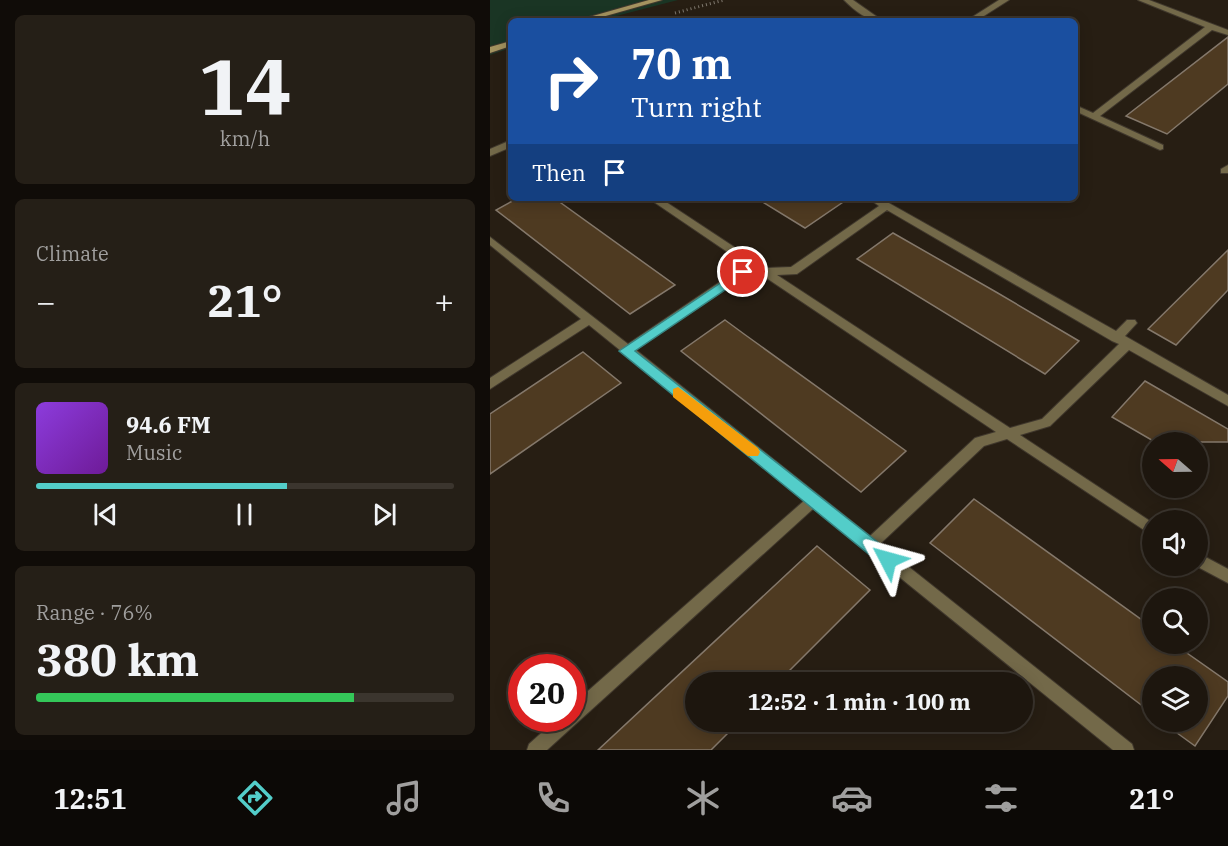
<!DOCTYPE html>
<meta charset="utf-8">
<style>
:root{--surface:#1d160e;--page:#251f17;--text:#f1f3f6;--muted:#a09f9e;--line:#3b352e;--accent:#53cdc9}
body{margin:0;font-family:"IBM Plex Serif",serif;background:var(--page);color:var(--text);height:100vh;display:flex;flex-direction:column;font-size:22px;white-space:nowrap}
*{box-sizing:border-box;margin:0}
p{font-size:20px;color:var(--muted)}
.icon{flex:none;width:33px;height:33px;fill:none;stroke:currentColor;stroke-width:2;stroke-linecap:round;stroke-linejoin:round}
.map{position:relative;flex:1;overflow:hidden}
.details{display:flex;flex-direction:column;gap:15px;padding:15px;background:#100c08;width:490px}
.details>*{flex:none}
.hud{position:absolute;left:18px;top:18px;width:570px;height:183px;border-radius:9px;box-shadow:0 3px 15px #0003,0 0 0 2px var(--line);background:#1a4fa0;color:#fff;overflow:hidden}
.needle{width:39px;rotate:290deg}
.tools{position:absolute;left:652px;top:432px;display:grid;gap:12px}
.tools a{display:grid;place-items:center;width:66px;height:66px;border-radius:50%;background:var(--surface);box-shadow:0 3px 15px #0003,0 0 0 2px var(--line);font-size:30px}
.speed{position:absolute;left:18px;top:654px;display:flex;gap:12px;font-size:30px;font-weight:700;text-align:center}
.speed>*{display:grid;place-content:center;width:78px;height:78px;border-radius:50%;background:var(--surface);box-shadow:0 3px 15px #0003,0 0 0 2px var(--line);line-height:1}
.speed .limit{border:9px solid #d22;background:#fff;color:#111}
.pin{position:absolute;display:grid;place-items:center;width:51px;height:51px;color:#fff;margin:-26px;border:3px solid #fff;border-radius:50%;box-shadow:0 2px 6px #0007}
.me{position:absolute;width:66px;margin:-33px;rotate:309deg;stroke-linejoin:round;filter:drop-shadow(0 0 4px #0008)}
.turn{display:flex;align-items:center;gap:21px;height:126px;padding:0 24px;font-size:27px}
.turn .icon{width:78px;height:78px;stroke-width:2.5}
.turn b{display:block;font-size:42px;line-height:51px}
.then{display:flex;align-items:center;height:57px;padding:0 24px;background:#0003;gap:12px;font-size:22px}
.big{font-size:45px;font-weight:800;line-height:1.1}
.details .widget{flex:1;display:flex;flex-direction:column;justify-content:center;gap:9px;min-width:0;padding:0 21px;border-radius:9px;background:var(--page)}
.details .dial{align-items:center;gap:0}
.dial b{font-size:78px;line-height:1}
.song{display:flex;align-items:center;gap:18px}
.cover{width:72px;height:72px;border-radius:9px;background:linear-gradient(135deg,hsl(270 70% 55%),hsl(280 70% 35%))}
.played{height:6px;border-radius:3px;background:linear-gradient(90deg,var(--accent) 60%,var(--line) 60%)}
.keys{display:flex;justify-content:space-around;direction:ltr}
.heat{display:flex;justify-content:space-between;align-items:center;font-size:33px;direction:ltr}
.charge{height:9px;border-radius:4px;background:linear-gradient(90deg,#34c759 76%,var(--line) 0)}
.trip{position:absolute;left:195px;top:672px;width:348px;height:60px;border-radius:30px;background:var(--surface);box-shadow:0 3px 15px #0003,0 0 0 2px var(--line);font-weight:800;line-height:60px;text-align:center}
.tab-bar{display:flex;height:96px;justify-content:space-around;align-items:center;background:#0c0906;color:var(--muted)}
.tab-bar .icon{width:42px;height:42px}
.tab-bar .on{color:var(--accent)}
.tab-bar b{font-size:27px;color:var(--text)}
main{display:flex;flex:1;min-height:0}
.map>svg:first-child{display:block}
.green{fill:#1a3524}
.building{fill:#4e3a21;stroke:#84786b;stroke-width:1.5}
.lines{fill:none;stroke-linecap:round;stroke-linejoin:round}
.lane-casing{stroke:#40382d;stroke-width:2}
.secondary-casing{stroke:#40382d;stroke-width:2}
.path{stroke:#7f786e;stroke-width:3;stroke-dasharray:1 3;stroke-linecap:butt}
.lane{fill:#736949;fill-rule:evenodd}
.secondary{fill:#a3935f;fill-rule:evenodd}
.route{fill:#53cdc9;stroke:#368583;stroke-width:1.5}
.slow{fill:#f59e0b}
</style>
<main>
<section class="details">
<div class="widget dial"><b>14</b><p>km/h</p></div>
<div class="widget"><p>Climate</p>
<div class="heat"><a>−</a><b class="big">21°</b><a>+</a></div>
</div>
<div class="widget">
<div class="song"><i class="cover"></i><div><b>94.6 FM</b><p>Music</p></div></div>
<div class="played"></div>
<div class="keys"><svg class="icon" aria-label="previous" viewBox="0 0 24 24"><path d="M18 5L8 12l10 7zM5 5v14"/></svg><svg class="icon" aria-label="pause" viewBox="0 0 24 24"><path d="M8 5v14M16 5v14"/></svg><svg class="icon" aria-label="next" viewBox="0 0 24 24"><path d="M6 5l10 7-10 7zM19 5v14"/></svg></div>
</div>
<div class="widget"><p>Range · 76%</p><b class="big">380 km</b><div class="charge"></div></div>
</section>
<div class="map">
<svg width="738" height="750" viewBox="0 0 738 750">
<rect width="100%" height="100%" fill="#271e13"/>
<!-- green -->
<polygon class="green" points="0,0 188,0 107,21 21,21 21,48 0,55"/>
<!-- building -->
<g class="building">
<polygon points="738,37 738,84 677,134 636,116"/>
<polygon points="28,198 64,198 185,285 140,314 6,210"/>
<polygon points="266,198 359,198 315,228"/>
<polygon points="403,233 506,292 589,341 555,374 367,259"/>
<polygon points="738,250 738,290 686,345 658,329"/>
<polygon points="235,320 254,334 416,451 371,492 191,351"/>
<polygon points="93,352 131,383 0,474 0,414"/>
<polygon points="655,381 738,429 738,442 665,442 622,417"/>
<polygon points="484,499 663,628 663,644 684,644 738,682 738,696 705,746 672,722 708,722 708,676 663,676 663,714 440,543"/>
<polygon points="327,546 380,590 288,682 206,682 206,722 249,722 221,750 108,750"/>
</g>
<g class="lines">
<!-- lane casing -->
<g class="lane-casing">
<g id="lane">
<path d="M 354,0 L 363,0 L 393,21 C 377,21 365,11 354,0 Z"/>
<polygon points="509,0 519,0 486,21 476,21"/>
<polygon points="648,0 659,0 738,30 738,35 722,30 610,116 673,145 673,149 670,150 585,111 585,105 603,113 715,27"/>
<polygon points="21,140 21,147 0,156 0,149"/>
<polygon points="738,165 738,173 731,173 731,169"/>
<path d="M 158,198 L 170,198 L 276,268 L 301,267 L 389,206 L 378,198 L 390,198 L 626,331 L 637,320 L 645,320 L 647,323 L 635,336 L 738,395 L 738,406 L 639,350 L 560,426 L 530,435 L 663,523 L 663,536 L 517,439 L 494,446 L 390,544 L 642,744 L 644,750 L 623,750 L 324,508 L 57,750 L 37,750 L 39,744 L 68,718 L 82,718 L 82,705 L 315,500 L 99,325 L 0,389 L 0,378 L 91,319 L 0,245 L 0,237 L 138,344 L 249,269 L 261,268 ZM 397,210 L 622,341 L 629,344 L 552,419 L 520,428 L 287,275 L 307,274 ZM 272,275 L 506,432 L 485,438 L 380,536 L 146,350 L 255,276 Z"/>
<polygon points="708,553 738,569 738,583 706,566 708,566"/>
</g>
</g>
<!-- secondary casing -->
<g class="secondary-casing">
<g id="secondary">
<polygon points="159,0 172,0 98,21 85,21"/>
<polygon points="21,41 21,46 0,53 0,47"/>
</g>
</g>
<!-- path -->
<polyline class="path" points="185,13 234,0"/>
<!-- lane -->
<use href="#lane" class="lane"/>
<!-- secondary -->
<use href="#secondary" class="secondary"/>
</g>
<!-- route -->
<polygon class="route" points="253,268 257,269 257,275 145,351 404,555 406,560 404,565 392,565 129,351"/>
<!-- slow -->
<polygon class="slow" points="188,387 268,448 270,452 268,456 258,456 183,397 183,389"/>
</svg>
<div class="tools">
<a><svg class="needle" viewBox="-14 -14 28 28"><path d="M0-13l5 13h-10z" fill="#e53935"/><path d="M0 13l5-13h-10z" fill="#a09f9e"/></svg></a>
<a><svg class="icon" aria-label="sound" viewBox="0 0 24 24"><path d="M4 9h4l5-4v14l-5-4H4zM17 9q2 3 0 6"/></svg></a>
<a><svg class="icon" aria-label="search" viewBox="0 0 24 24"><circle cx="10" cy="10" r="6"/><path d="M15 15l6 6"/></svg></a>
<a><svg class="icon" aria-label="layers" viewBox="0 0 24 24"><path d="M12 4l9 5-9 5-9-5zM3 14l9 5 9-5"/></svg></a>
</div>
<div class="speed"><div class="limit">20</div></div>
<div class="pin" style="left:253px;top:272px;background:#d93025"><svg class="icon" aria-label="arrive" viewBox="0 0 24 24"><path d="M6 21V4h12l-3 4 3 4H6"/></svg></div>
<svg class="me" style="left:398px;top:560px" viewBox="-20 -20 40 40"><path d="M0-17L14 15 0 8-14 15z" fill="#53cdc9" stroke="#fff" stroke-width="4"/></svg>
<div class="trip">12:52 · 1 min · 100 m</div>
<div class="hud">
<div class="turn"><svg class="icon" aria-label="right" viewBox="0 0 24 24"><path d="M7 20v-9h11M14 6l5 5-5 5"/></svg><div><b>70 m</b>Turn right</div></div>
<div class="then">Then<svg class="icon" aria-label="arrive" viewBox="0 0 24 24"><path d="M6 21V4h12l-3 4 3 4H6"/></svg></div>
</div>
</div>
</main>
<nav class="tab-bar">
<b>12:51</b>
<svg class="icon on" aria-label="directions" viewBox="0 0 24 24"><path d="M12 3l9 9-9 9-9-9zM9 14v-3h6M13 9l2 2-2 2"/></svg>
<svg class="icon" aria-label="music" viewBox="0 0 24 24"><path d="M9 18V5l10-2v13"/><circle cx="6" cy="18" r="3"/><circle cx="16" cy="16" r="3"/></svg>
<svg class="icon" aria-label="phone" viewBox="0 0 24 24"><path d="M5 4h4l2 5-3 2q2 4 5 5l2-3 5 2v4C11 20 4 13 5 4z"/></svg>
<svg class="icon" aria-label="climate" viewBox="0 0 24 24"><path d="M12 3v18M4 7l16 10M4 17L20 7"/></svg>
<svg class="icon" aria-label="car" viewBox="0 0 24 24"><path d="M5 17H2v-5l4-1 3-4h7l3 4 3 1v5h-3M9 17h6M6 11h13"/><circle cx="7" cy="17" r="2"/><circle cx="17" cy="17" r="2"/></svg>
<svg class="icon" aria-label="filters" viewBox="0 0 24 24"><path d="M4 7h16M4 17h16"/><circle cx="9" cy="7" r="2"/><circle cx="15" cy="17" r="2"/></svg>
<b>21°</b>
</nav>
